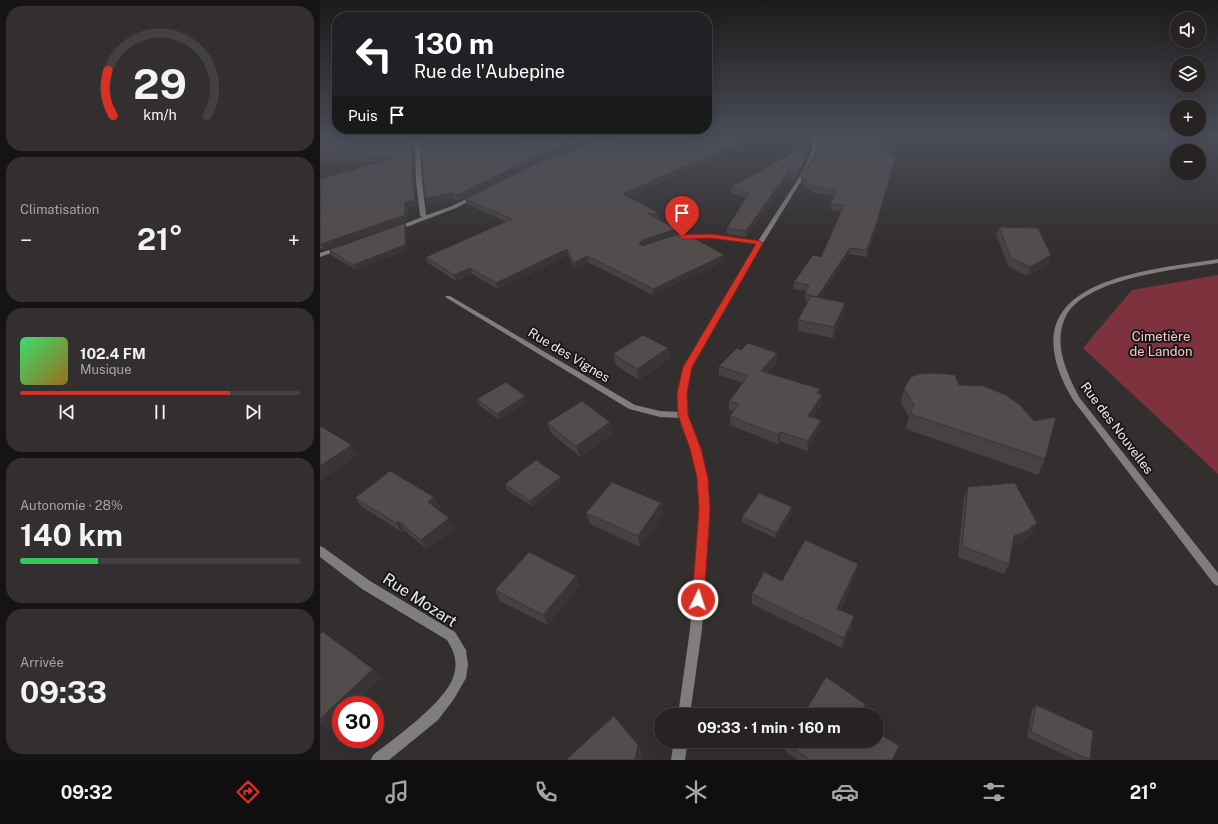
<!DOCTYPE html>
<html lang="fr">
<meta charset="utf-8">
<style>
:root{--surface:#272323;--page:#332f30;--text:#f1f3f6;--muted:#a4a4a6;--line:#434041;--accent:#d93025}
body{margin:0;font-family:"Public Sans",sans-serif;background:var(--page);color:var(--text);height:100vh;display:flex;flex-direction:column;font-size:15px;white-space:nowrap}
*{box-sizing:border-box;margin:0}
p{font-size:13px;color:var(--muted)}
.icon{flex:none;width:22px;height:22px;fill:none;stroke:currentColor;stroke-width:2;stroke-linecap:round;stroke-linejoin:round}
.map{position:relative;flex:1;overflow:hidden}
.sheet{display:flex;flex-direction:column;gap:6px;padding:6px;background:#151313;width:320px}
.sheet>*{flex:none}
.guide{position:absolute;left:12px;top:12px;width:380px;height:122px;border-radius:16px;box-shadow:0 4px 16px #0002,0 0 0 1px var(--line);background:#202124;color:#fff;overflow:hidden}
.controls{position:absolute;left:850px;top:12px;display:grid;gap:8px}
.controls a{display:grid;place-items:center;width:36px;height:36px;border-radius:50%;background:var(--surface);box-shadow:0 4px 16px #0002,0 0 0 1px var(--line);font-size:20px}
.speed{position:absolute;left:12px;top:696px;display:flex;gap:8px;font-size:20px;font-weight:700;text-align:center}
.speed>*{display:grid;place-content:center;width:52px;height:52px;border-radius:50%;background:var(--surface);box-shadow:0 4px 16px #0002,0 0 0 1px var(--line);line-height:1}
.speed .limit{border:6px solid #d22;background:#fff;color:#111}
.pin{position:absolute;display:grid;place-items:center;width:34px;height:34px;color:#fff;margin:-41px -17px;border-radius:50% 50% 50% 0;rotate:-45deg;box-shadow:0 0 4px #0007}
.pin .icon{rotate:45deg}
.me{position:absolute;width:44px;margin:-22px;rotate:4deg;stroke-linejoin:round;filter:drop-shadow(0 0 3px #0008)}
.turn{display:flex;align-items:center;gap:14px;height:84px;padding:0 16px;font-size:18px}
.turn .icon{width:52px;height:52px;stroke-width:2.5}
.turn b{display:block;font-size:28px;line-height:34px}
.then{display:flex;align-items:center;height:38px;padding:0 16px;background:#0003;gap:8px;font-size:15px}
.big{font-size:30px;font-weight:700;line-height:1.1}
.sheet .card{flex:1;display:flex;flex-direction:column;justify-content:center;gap:6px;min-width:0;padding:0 14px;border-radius:16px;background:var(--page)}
.sheet .dial{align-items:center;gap:0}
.dial svg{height:104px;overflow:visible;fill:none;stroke:var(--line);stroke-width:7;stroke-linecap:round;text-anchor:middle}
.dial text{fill:var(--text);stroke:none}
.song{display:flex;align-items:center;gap:12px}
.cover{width:48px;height:48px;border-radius:6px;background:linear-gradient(135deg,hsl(140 70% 55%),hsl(40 70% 35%))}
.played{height:4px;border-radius:2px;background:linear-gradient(90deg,var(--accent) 75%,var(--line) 75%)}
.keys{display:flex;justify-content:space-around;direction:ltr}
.heat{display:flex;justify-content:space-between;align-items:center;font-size:22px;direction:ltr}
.charge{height:6px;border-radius:3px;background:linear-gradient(90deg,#34c759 28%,var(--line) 0)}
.trip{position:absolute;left:334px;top:708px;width:230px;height:40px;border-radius:20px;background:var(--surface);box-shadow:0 4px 16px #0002,0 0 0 1px var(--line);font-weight:700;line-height:40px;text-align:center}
.menu{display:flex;height:64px;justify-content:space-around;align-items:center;background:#100e0e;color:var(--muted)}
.menu .icon{width:28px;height:28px}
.menu .on{color:var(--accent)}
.menu b{font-size:18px;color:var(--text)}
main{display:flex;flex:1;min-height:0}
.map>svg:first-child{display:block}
.green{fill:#7e323e}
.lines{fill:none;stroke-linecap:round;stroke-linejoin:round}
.minor{fill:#807d7d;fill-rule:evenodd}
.wall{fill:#474142}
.shaded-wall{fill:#393536}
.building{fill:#524c4d;stroke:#393536}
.route{fill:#d93025;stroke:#8d1f18}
.labels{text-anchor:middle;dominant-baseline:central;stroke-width:4;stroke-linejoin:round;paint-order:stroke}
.park-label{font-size:13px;fill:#f8c6ca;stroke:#1a1717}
.street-label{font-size:13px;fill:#ebe8e8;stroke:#1a1717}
.near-street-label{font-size:16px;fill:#ebe8e8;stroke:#1a1717}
</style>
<main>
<section class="sheet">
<div class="card dial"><svg viewBox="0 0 100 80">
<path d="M14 69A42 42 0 1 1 86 69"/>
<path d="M14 69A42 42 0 0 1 10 34" stroke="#d93025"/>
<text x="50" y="56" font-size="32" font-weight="700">29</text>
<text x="50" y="72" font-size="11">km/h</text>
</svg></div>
<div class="card"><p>Climatisation</p>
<div class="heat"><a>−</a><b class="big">21°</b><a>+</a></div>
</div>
<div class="card">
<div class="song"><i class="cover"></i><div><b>102.4 FM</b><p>Musique</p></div></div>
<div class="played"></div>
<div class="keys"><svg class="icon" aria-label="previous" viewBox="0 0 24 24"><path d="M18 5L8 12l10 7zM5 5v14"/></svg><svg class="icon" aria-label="pause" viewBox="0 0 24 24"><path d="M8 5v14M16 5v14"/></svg><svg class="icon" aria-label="next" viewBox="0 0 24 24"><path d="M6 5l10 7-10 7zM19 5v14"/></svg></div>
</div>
<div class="card"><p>Autonomie · 28%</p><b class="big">140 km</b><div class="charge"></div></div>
<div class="card"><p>Arrivée</p><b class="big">09:33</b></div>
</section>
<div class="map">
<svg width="898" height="760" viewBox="0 0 898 760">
<rect width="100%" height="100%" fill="#342f2f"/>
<!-- green -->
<polygon class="green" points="898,275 898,474 763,348 812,290"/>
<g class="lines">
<!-- minor -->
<g class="minor">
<polygon points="95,135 99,135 102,181 106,215 107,215 132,206 152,196 157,197 136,208 76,231 74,230 74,228 102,217 100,215 96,181"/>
<polygon points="494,135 498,135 495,154 488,170 443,243 372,367 366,393 367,415 381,449 388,478 389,510 382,629 370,715 358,715 370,629 379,510 378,478 371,449 360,418 340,417 309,409 125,297 126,296 130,296 315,405 340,411 359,412 358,393 364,367 436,244 391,238 359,239 356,237 359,235 391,234 438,241 484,170 491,154"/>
<polygon points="20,246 23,248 22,249 0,257 0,253"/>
<path d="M 898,259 L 898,263 C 858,269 763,278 745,318 C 733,345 747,373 759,397 L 898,573 L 898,586 L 894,584 L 753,400 C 683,281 817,272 898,259 Z"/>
<path d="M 0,546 L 4,548 L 50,581 L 135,632 L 146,650 L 148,665 L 146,678 L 134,699 L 118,720 L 69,760 L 51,760 L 53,755 C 75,738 127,701 134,675 C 138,662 134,651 127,640 L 42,589 L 0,557 Z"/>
<polygon points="354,741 368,741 365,760 351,760"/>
</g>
</g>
<!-- wall -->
<g class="wall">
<polygon points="0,135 94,135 94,181 97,205 88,207 88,221 4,250 0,248 0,179 59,162 0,161"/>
<polygon points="297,135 445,135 309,197 337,212 338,219 357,235 354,236 404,261 333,295 268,262 255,269 248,255 178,289 152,274 136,281 108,263 106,257 187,222 147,204 145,199"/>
<polygon points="749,135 846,135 849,137 847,141 774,142 772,139 753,140"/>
<polygon points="204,142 221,161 139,201 134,199 107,204 105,198"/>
<polygon points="490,148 483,169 475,181 469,177 426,237 407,234 407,228 426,197 411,193 411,187"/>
<polygon points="563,148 569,155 576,155 575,161 557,224 547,257 529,254 500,298 525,303 524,313 513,338 478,331 478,320 488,301 485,300 485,293 486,291 473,289 474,282 501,257 521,211 511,210 511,204 514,196 495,193 481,184 481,178 497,149"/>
<polygon points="85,223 87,228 87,250 36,270 11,255 9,250"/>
<polygon points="679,227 731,255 728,264 707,276 689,267 676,235"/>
<polygon points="348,348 349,359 319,380 296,365 293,354"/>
<polygon points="457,362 448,373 502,395 501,404 493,417 501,420 500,429 487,451 460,441 458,444 410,425 410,416 413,411 409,410 409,401 423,383 399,375 399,366"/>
<polygon points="639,385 714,421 725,459 718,475 586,429 589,417 581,403 584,388"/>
<polygon points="157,399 207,402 179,420 159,405"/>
<polygon points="227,423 293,433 260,457 231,433"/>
<polygon points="241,477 242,482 212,506 187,490 185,484"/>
<polygon points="648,487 712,534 701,543 692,546 689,564 684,574 638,557 644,497"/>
<polygon points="35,498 120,506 117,509 129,518 135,528 107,549 84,530 82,532 42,507"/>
<polygon points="341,503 343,514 320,547 270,524 266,513"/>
<polygon points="472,513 455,538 422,522 422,517"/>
<polygon points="536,574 520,610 532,627 522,648 432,604 432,594 462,581"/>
<polygon points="256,576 259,586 228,625 180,601 175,590"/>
<polygon points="716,705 770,760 756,760 707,737 712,710"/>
<polygon points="466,743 579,746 573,760 478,760 466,752"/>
</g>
<!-- shaded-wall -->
<g class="shaded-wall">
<polygon points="92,135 94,135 94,181 97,205 88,207 88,221 4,250 1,244 85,202"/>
<polygon points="280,135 295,135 221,161 139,201 137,195 219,155"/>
<polygon points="435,135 445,135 304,199 303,194"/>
<polygon points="491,143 490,148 483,169 475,181 476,175"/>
<polygon points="576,155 575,161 557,224 547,257 547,250"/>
<polygon points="469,171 469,177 426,237 426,231"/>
<polygon points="132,193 134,199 107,204 105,198"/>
<polygon points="85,223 87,228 87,250 36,270 33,265"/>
<polygon points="356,229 357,235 324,246 320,249 319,243 323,240"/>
<polygon points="530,248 529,254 496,305 496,298"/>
<polygon points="247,249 248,255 178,289 176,283"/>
<polygon points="404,255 404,261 333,295 333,289"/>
<polygon points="731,255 728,264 707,276 710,267"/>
<polygon points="267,256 268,262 255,269 254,263"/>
<polygon points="150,268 152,274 136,281 134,275"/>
<polygon points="525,303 524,313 513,338 514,327"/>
<polygon points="348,348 349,359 319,380 317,369"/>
<polygon points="457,353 457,362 441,380 441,371"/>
<polygon points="502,395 501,404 488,425 488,416"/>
<polygon points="205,396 207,402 179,420 177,414"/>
<polygon points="501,420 500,429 487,451 488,441"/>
<polygon points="290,422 293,433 260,457 256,446"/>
<polygon points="460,432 460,441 458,444 458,435"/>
<polygon points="32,445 38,455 0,481 0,466"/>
<polygon points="241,477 242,482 212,506 210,501"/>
<polygon points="114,497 120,506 114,511 108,502"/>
<polygon points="341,503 343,514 320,547 318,536"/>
<polygon points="472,507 472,513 455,538 456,533"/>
<polygon points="129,518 135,528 107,549 101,540"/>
<polygon points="78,521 84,530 82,532 76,523"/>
<polygon points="717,523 712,534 701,543 690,547 694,536"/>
<polygon points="538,564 536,574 515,619 517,609"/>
<polygon points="256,576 259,586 228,625 223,615"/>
<polygon points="534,616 532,627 522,648 524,638"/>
<polygon points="53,669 62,678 34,705 21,705 21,718 8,731 0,724 0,719"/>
<polygon points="545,704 543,713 541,715 538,715"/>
<polygon points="318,745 323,757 322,760 315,760"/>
</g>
<!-- building -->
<g class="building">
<polygon points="0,135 92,135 92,176 95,200 85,202 85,215 1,244 0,244 0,179 76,157 0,156"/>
<polygon points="99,135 202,135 204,142 242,135 280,135 219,155 137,195 132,193 105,198"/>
<polygon points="297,135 435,135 303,194 337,212 337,214 327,213 356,229 323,240 319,243 322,246 349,237 365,233 404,255 333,289 267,256 254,263 247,249 176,283 150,268 134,275 106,257 192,219 145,199 224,160"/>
<polygon points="504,135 560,135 563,148 570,148 569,155 576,155 558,218 547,250 530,248 497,297 492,296 485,293 489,285 474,282 493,255 501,257 524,205 511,204 516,191 495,187 481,178 497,149 498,138"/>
<polygon points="774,135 846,135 849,137 776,138"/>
<polygon points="491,143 483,164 476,175 469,171 426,231 407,228 429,193 411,187"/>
<polygon points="85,223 85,245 33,265 9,250"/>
<polygon points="679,227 718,228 731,255 710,267 691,258"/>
<polygon points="491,296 525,303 514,327 478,320"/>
<polygon points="323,335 348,348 317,369 293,354"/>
<polygon points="428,343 457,353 441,371 500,389 497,393 502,395 488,416 501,420 488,441 460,432 458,435 410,416 419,404 409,401 428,376 399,366 417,348 421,350"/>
<polygon points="616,373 635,375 639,385 663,386 686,395 700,405 714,421 736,417 725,459 590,414 594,405 584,388 591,377 598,374"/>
<polygon points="186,382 205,396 177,414 157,399"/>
<polygon points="262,401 290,422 256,446 227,423"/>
<polygon points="0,426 32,445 0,466"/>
<polygon points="216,460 241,477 210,501 185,484"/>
<polygon points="70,471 114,497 108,502 129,518 101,540 78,521 76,523 35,498"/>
<polygon points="292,482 341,503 318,536 266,513"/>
<polygon points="695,483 717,523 705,532 694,536 689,564 642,546 648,487"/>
<polygon points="439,493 472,507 456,533 422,517"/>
<polygon points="485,540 538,564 517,609 534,616 524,638 432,594 444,572 462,581"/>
<polygon points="209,552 256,576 223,615 175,590"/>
<polygon points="3,632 53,669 0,719 0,634"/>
<polygon points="506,677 545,704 538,715 483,715"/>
<polygon points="716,705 773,731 770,760 711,732"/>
<polygon points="294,716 318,745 315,760 246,760"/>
<polygon points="557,732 579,746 572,760 490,760 466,743 468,741 557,741"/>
</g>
<!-- sky -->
<linearGradient id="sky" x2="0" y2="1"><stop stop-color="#1d1a1a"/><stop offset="0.56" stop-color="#4a4d58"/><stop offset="1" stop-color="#4a4d58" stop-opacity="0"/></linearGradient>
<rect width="898" height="242" fill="url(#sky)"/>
<!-- route -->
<polygon class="route" points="391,234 440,241 443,243 372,367 367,393 368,415 381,449 388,478 390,510 384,600 383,604 378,605 374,604 372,600 379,510 377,478 370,449 358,415 357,393 363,367 436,244 391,238 362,239 359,237 362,235"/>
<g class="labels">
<!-- park labels -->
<g class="park-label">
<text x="841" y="336">Cimetière<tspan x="841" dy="15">de Landon</tspan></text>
</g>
<!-- street labels -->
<g class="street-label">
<text transform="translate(249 355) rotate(31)">Rue des Vignes</text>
<text transform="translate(797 428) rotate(53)">Rue des Nouvelles</text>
</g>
<!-- near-street labels -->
<g class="near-street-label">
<text transform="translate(100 600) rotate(33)">Rue Mozart</text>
</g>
</g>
</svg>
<div class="controls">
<a><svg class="icon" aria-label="sound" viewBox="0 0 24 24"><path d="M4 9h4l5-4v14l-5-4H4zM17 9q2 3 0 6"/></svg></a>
<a><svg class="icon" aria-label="layers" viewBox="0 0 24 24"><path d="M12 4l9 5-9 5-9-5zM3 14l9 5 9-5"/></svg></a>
<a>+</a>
<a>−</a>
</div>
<div class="speed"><div class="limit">30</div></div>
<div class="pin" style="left:362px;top:237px;background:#d93025"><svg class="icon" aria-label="arrive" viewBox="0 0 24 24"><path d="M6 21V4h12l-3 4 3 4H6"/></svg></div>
<svg class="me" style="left:378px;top:600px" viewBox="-20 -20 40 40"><circle r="17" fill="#d93025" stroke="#fff" stroke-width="3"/><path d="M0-11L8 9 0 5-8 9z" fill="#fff"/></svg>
<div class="trip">09:33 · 1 min · 160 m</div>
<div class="guide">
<div class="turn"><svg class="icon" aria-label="left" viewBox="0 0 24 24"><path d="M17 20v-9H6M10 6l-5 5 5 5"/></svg><div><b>130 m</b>Rue de l'Aubepine</div></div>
<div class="then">Puis<svg class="icon" aria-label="arrive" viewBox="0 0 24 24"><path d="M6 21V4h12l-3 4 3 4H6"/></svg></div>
</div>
</div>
</main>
<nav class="menu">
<b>09:32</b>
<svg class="icon on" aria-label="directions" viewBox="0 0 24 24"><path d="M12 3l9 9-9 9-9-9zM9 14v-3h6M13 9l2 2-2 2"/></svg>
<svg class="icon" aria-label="music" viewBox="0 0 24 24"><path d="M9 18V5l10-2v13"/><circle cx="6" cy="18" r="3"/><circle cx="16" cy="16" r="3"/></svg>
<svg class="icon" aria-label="phone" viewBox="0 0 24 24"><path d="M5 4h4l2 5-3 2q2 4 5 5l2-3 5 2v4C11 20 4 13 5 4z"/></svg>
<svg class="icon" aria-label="climate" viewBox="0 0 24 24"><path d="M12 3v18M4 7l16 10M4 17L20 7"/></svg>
<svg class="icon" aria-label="car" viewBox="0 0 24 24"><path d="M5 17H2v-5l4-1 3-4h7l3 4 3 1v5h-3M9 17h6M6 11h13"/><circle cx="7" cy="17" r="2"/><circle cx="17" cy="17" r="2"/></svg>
<svg class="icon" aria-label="filters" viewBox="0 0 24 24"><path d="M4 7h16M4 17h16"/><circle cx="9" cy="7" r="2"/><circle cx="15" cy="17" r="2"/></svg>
<b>21°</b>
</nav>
